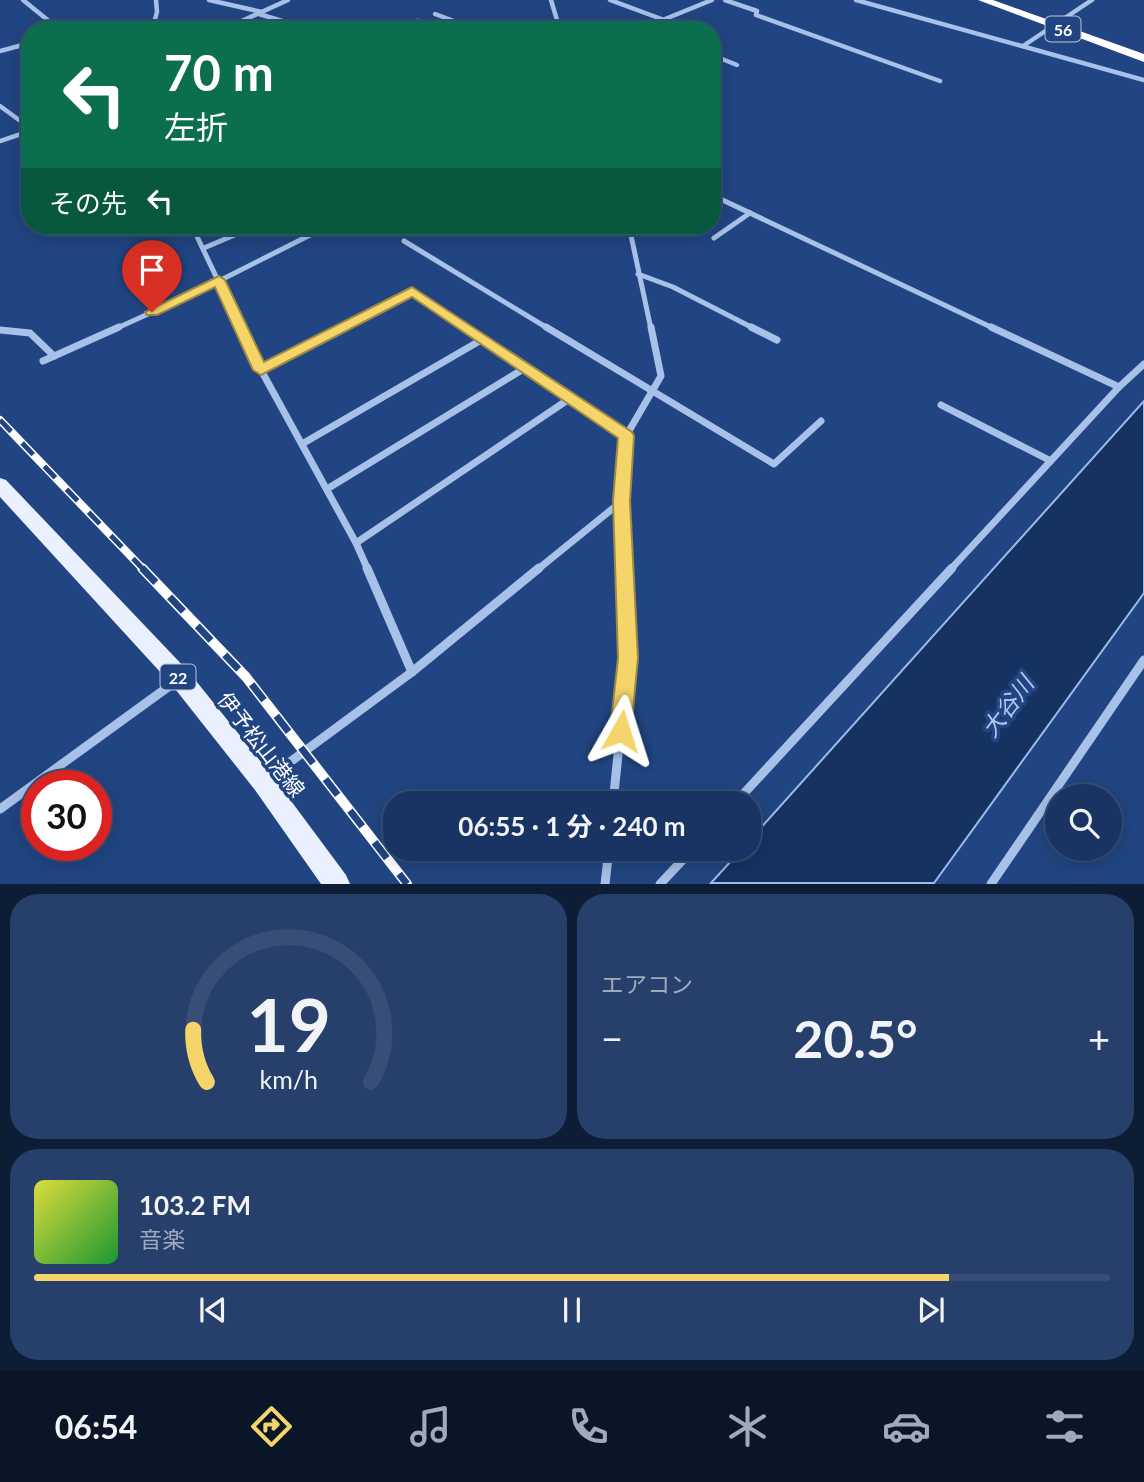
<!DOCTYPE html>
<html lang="ja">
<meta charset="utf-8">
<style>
:root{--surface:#193462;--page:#263f6b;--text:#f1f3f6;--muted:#9faabe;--line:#374f77;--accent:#f5d569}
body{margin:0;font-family:Lato,"Noto Sans JP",sans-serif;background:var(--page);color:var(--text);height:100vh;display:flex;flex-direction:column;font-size:26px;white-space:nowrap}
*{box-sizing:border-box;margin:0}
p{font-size:23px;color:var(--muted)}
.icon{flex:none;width:38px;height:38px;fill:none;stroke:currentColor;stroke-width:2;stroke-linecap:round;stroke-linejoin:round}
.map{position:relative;height:884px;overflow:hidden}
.sheet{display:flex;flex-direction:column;gap:10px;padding:10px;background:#0e1d36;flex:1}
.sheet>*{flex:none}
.guide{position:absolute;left:21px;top:21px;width:700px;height:214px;border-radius:28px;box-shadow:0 4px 18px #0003,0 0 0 2px var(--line);background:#0b6e4f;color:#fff;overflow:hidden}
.tools{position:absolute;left:1045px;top:784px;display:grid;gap:14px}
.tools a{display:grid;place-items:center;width:77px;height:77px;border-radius:50%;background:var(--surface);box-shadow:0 4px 18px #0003,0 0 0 2px var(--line);font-size:35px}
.speed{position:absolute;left:21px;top:770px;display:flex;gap:14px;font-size:35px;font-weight:700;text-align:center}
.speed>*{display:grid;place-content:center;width:91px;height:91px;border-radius:50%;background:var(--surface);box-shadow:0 4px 18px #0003,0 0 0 2px var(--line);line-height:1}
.speed .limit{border:10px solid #d22;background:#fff;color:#111}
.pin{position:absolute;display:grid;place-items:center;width:60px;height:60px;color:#fff;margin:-72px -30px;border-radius:50% 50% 50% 0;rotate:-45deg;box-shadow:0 0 7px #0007}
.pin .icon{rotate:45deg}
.me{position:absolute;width:77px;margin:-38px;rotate:6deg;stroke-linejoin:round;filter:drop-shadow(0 0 5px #0008)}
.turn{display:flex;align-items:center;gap:24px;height:147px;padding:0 28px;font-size:32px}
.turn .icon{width:91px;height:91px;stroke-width:2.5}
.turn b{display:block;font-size:49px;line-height:60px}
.then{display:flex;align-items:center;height:66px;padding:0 28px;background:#0003;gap:14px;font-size:26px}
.big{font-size:52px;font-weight:700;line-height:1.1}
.sheet .widget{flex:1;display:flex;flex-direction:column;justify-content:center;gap:10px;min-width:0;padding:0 24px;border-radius:28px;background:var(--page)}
.sheet .dial{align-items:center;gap:0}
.dial svg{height:182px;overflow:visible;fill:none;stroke:var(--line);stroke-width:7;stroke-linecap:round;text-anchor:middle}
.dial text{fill:var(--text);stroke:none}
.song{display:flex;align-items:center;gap:21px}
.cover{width:84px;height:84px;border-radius:10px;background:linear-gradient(135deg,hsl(60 70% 55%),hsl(130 70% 35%))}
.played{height:7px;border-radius:4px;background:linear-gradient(90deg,var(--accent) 85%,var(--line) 85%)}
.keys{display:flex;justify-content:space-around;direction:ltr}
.heat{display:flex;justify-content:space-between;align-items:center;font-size:38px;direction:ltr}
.sheet .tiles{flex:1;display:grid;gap:10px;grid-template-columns:1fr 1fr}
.widget:last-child{grid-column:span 2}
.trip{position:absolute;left:383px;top:791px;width:378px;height:70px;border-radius:28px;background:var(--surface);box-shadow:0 4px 18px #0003,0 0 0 2px var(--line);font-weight:700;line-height:70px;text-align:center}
.tab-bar{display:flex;height:112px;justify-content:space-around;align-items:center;background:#0a1527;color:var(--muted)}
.tab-bar .icon{width:49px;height:49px}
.tab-bar .active{color:var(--accent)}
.tab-bar b{font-size:32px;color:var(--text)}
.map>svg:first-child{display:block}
.water{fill:#163261;stroke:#9bbbe9;stroke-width:2}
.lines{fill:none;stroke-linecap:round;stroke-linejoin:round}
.path{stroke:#a8c1e8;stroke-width:2.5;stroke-dasharray:2 3.5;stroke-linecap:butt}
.street-far3{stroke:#a8c1e8;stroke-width:4.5}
.street-far2{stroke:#a8c1e8;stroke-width:5}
.street-far1{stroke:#a8c1e8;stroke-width:7}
.street{stroke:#a8c1e8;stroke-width:9}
.primary{fill:#eaf0fe;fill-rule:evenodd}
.highway{fill:#fff;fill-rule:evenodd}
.rail-far1-casing{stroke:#fff;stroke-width:8}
.rail-casing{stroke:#fff;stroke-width:10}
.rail-far1{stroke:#214582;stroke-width:5;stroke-dasharray:16;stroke-linecap:butt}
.rail{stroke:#214582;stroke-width:7;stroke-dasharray:20;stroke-linecap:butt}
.route{fill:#f5d569;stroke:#9f8a44;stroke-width:2}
.labels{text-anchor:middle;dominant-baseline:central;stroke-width:7;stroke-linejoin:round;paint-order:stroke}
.shield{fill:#214582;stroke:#bcc7da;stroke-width:2}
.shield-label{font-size:16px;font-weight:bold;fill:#fff}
.near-street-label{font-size:21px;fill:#fff;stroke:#214582}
.near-water-label{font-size:23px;font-style:italic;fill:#b3cbf0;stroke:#214582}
</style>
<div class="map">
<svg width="1144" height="884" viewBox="0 0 1144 884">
<rect width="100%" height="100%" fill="#214582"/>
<!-- water -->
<polygon class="water" points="1144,401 1144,593 934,883 711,883 742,849 749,849 749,841"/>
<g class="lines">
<!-- path -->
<polyline class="path" points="391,30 420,19"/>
<!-- street-far3 -->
<g class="street-far3">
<polyline points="23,0 60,30"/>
<polyline points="209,0 262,12"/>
<polyline points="551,0 560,30"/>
<polyline points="610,0 691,30"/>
<polyline points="725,0 757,11 756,15 940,81"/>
<polyline points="856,0 1144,80"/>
<polyline points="259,14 312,30"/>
<polyline points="435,14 478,30"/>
<polyline points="152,30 157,12 156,0"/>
<polyline points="222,30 288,0"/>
<polyline points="638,30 712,0"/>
<polyline points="1023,46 1092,0"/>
<polyline points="0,51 30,43"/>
<polyline points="712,55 737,65"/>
<polyline points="0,106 30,128"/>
<polyline points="0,141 30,131"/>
</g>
<!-- street-far2 -->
<g class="street-far2">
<polyline points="712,195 995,329"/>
<polyline points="192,226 241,329"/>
<polyline points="629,226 651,329"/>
<polyline points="714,238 750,213"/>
<polyline points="404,241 549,329"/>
<polyline points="204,248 251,228"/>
<polyline points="638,274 673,287 755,329"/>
<polyline points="115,329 201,290 328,226"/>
<polyline points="340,329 412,291 467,329"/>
</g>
<!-- street-far1 -->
<g class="street-far1">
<polyline points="240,327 261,370 356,543 368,570"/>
<polyline points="465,327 626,436"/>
<polyline points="546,327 774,464 821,421"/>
<polyline points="751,327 777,340"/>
<polyline points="991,327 1119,387"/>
<polyline points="0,330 30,333 54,356"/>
<polyline points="43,361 119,327"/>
<polyline points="261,370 343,327"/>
<polyline points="941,405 1051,461"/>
<polyline points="302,444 483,339"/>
<polyline points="327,489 525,368"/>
<polyline points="356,543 572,397"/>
<polyline points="537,570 622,501"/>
<polyline points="625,570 622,501 626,436 661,376 651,327"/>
<polyline points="950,570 1119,387 1144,364"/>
</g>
<!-- street -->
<g class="street">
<polyline points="367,568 412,672"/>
<polyline points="267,779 412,672 539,568"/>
<polyline points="613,803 628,658 625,568"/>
<polyline points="735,803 952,568"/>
<polyline points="0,809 179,679"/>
<polyline points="605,884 609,849"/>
<polyline points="660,884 693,849"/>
<polyline points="991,884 1144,660"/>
</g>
<!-- primary -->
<polygon class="primary" points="0,478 6,480 188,671 271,774 346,875 350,884 321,884 255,790 172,685 0,497"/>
<!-- highway -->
<polygon class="highway" points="978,0 993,0 1144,54 1144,62"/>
<!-- rail-far1 casing -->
<g class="rail-far1-casing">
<polyline id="rail-far1" points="0,420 144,570"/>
</g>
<!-- rail casing -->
<g class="rail-casing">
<polyline id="rail" points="142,568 246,677 407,884"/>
</g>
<!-- rail-far1 -->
<use href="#rail-far1" class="rail-far1"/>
<!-- rail -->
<use href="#rail" class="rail"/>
</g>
<!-- route -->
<polygon class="route" points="219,276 225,280 264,362 412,287 632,432 634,436 630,501 638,658 631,731 628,737 621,740 613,737 610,731 618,658 613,501 618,438 412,297 261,375 253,370 215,287 157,315 147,315 145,312"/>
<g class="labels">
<!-- shield labels -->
<g class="shield">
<rect x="1045.5" y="16.5" width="35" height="25" rx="5"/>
<rect x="160.5" y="664.5" width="35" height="25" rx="5"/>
</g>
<g class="shield-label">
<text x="1063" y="29">56</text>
<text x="178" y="677">22</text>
</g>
<!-- near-street labels -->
<g class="near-street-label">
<text transform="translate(262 744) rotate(52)">伊予松山港線</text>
</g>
<!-- near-water labels -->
<g class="near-water-label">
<text transform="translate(1007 706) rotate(-53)">大谷川</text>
</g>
</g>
</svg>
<div class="tools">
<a><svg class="icon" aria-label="search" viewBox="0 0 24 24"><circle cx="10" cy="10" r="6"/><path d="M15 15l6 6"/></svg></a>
</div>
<div class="speed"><div class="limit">30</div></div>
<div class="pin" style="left:152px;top:312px;background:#d93025"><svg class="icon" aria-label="arrive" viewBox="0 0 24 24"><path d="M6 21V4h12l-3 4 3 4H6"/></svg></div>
<svg class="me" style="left:621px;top:731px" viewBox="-20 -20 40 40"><path d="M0-17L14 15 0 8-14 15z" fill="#f5d569" stroke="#fff" stroke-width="4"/></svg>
<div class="trip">06:55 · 1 分 · 240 m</div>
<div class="guide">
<div class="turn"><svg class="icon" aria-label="left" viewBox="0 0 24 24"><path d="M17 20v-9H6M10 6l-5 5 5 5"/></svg><div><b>70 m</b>左折</div></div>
<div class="then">その先<svg class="icon" aria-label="left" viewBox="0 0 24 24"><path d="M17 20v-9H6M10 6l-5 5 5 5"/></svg></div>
</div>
</div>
<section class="sheet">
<div class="tiles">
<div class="widget dial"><svg viewBox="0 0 100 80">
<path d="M14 69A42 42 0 1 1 86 69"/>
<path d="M14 69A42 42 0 0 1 8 46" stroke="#f5d569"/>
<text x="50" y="56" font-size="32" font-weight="700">19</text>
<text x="50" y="72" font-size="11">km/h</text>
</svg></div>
<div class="widget"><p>エアコン</p>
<div class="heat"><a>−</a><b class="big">20.5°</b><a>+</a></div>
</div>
<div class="widget">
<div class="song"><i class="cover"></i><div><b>103.2 FM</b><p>音楽</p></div></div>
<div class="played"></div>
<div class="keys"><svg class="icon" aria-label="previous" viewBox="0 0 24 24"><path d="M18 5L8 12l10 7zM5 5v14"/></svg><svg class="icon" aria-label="pause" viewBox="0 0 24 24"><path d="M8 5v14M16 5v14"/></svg><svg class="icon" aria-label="next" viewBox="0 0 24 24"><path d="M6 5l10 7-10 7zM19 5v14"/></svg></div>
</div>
</div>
</section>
<nav class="tab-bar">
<b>06:54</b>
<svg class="icon active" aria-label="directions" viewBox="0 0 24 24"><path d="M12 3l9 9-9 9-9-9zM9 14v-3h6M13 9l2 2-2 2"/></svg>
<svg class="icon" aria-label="music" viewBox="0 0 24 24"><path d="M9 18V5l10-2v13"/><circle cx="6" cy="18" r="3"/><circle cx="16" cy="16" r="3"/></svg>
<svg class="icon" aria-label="phone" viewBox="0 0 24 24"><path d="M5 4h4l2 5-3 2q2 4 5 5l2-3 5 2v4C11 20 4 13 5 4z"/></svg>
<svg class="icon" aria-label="climate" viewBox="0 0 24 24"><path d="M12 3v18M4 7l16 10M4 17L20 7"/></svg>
<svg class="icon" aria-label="car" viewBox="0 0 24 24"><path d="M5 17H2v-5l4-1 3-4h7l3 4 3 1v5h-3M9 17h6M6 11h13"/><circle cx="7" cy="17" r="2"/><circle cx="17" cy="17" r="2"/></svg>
<svg class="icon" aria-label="filters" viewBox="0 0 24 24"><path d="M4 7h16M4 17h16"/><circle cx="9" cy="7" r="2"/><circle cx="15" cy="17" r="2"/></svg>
</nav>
